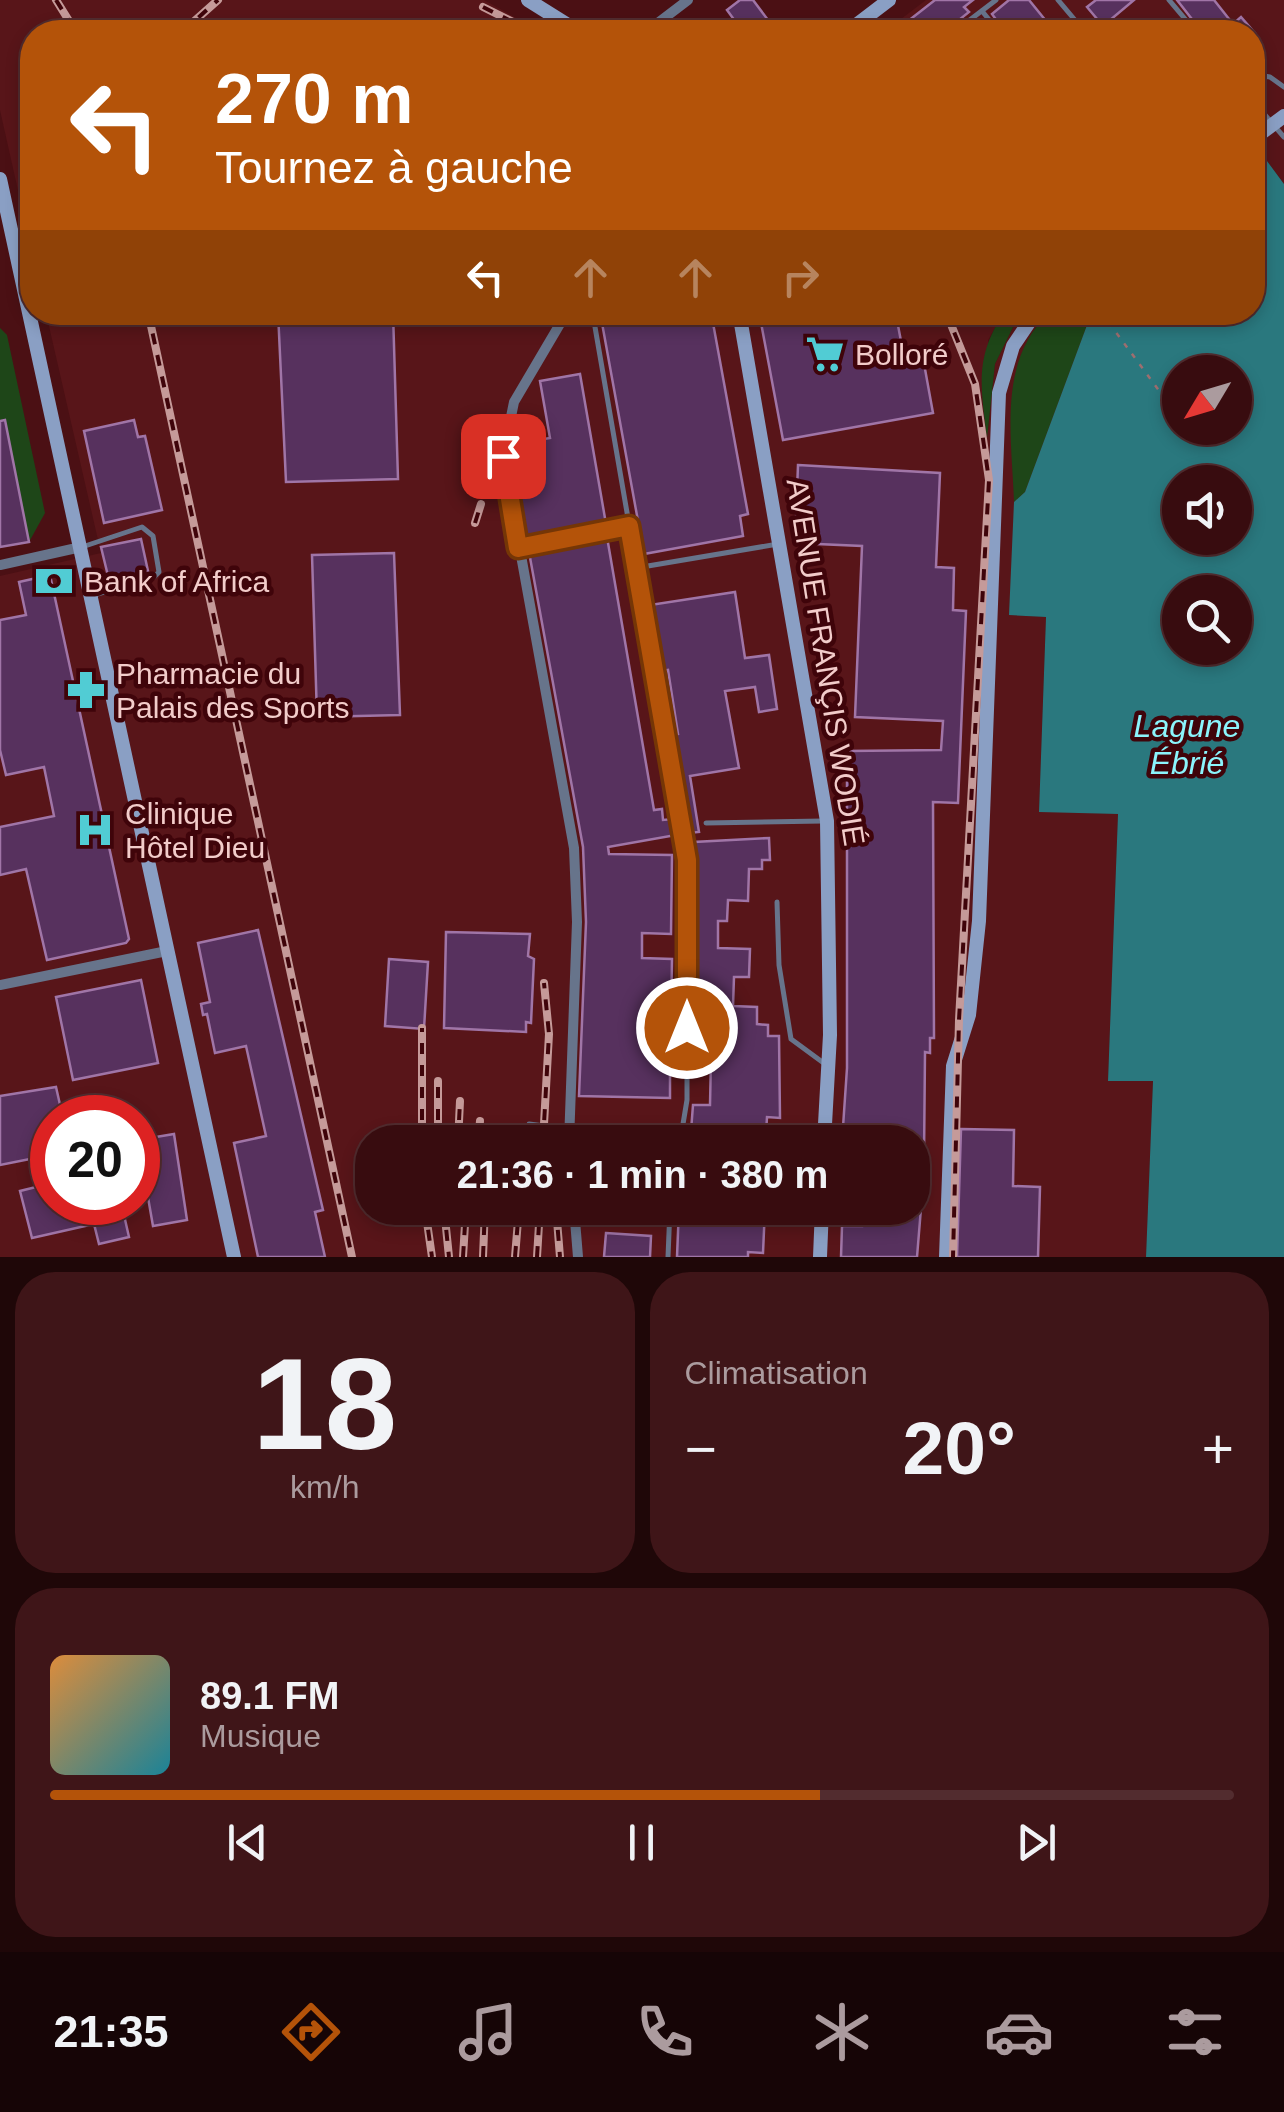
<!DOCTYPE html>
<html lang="fr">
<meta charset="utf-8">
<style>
:root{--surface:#380c0f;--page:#3f1518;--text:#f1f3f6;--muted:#ab9b9e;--line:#522c2f;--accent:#b45309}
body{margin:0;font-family:Helvetica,sans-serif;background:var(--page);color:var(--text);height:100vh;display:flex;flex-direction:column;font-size:38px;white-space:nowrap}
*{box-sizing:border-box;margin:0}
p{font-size:32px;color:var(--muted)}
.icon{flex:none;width:55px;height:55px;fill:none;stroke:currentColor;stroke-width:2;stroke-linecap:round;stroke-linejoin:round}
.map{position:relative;height:1257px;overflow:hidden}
.drawer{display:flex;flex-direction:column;gap:15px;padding:15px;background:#1f0708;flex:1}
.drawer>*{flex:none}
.guide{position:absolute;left:20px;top:20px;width:1245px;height:305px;border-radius:40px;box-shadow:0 5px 15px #0003,0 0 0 2px var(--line);background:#b45309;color:#fff;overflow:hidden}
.needle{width:65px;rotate:232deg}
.fabs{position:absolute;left:1162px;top:355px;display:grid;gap:20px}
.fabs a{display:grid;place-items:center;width:90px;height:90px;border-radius:50%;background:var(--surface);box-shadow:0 5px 15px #0003,0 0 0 2px var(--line);font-size:50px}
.speed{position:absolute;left:30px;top:1095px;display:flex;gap:20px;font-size:50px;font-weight:700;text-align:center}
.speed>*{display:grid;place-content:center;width:130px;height:130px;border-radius:50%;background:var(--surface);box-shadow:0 5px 15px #0003,0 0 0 2px var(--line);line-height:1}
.speed .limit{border:15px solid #d22;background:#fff;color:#111}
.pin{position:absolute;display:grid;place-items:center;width:85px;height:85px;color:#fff;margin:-42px;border-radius:20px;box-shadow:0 5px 15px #0006}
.me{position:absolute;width:110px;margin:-55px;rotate:0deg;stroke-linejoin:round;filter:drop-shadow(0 0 8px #0008)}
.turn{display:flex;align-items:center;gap:35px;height:210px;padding:0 30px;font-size:45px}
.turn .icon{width:130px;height:130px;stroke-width:2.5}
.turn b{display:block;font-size:70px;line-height:85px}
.lanes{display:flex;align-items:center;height:95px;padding:0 30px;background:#0003;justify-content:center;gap:50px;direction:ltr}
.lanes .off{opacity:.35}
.big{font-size:75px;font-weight:800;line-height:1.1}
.drawer .tile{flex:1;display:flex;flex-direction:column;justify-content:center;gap:15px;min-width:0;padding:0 35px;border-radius:40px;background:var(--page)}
.drawer .dial{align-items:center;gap:0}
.dial b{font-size:130px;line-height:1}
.song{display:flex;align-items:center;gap:30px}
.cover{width:120px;height:120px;border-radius:15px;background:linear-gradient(135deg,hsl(30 70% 55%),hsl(190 70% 35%))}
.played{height:10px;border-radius:5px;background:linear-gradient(90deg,var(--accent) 65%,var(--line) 65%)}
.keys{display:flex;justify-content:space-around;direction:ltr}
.heat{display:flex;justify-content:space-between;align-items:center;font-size:55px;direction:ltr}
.drawer .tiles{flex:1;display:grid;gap:15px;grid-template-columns:1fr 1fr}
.tile:last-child{grid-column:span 2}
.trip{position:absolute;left:355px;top:1125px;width:575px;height:100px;border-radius:40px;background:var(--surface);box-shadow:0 5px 15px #0003,0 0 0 2px var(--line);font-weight:800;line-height:100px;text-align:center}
.menu{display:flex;height:160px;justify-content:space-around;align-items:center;background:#160506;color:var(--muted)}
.menu .icon{width:70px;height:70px}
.menu .current{color:var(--accent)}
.menu b{font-size:45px;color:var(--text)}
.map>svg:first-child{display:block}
.built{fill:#581519;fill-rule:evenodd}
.green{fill:#1e4618}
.water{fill:#2a787e;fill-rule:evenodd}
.building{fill:#57315e;stroke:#a075a7;stroke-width:2.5}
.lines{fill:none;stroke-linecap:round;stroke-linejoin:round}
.path{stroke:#9e6e6f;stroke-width:2.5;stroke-dasharray:5 8;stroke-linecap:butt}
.lane{stroke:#67748b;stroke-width:5}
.street{stroke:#67748b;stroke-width:10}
.secondary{stroke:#8a9fc4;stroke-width:14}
.rail-casing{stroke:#c59a99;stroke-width:8}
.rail{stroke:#3f040a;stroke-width:4;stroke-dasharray:11;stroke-linecap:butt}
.secondary-bridge{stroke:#8a9fc4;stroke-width:14}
.route-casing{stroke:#753606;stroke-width:25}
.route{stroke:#b45309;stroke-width:18}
.labels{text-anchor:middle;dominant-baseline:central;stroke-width:9;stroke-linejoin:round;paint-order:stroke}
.poi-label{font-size:30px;fill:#f2ccca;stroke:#3f040a;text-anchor:start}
.street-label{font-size:30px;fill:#f2ccca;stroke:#3f040a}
.water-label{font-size:32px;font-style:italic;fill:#8bf4fc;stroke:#3f040a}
</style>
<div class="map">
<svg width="1284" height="1257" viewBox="0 0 1284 1257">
<rect width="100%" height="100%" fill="#4b1014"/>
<!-- built -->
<g class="built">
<polygon points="0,0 484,0 525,23 520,32 32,32 32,253 0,110"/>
<polygon points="926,0 1284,0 1284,184 1253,142 1252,32 884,32"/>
<path d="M 46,313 L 1004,313 L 988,340 L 988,430 L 995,364 L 1020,313 L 1088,313 L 1090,317 L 1025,492 L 1010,615 L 1046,617 L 1039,811 L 1118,814 L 1108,1080 L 1153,1080 L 1146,1257 L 0,1257 L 0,576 L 101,553 ZM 52,1118 L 138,1118 L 138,1202 L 52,1202 ZM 372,1142 L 912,1142 L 912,1208 L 372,1208 Z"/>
</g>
<!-- green -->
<g class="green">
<path d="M 1004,313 L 1020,313 L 995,364 L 987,438 C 981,388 974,357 1004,313 Z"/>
<path d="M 1049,313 L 1088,313 L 1090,317 L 1025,492 L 1014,502 C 1012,438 997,361 1049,313 Z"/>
<polygon points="0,328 7,335 45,513 29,542 0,547"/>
</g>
<!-- water -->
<path class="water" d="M 1253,142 L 1284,184 L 1284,1257 L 1146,1257 L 1153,1081 L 1108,1081 L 1118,814 L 1039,812 L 1046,617 L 1009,615 L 1014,502 L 1025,492 L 1090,317 L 1088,313 L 1252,312 ZM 1180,372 L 1235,372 L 1235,428 L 1180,428 ZM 1180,482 L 1235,482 L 1235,538 L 1180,538 ZM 1180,592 L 1235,592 L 1235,648 L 1180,648 Z"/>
<!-- building -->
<g class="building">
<polygon points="740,0 753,0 777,32 743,32 727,10"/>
<polygon points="935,0 973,0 964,7 969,12 944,32 894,32"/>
<polygon points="1009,0 1029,0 1055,32 1005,32 992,14"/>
<polygon points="1096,0 1134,0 1103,26 1087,7"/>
<polygon points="1177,0 1214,0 1233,24 1241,17 1254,32 1202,32"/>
<polygon points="400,22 475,22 475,32 401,32"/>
<polygon points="278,312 393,312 398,479 286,482"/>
<polygon points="600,312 711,312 748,514 740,516 743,536 644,554"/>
<polygon points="759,312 879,312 880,318 896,315 905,362 923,358 933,413 783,440"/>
<polygon points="580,374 606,524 527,540 512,455 514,444 550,438 540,381"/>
<polygon points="5,420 29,542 0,547 0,421"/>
<polygon points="134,420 138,437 145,436 162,510 104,523 84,431"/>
<polygon points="798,465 940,473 936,567 954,568 953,610 966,611 958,803 933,802 934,1038 930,1038 930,1053 925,1052 924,1158 912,1157 912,1142 842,1142 847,1068 847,751 941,750 943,721 855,717 862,546 795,543"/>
<polygon points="607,537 654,810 662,809 663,820 674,819 676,835 608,847 609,854 672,855 671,934 642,933 642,958 672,959 671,1017 681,1017 681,1055 670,1055 670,1098 579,1096 586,922 583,847 529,552"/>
<polygon points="141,539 148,571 109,580 101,547"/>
<polygon points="394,553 400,715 317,717 312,555"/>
<polygon points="50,575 129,939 126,943 47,960 26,869 0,875 0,827 54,816 44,767 6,775 0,750 0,620 26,615 19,582"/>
<polygon points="735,592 745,658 769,655 777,709 759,712 755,687 725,691 739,768 690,776 699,832 689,833 672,735 678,734 668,670 661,671 650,605"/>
<polygon points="769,838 770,860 762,860 762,869 749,869 748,901 728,900 727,921 718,921 718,948 750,949 749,977 734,977 733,1006 757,1007 757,1024 768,1025 768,1036 779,1036 780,1118 767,1117 766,1134 691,1131 693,1105 710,1105 711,1057 693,1056 694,842"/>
<polygon points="258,930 323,1210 315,1212 325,1257 258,1257 234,1143 266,1136 246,1046 215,1053 207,1014 203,1015 201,1004 210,1002 198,943"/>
<polygon points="446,932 530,934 528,956 534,959 531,1023 526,1022 526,1032 444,1028"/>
<polygon points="389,959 428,962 424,1029 385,1026"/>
<polygon points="141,980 158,1063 73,1080 56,997"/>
<polygon points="56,1087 63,1118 52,1118 52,1144 33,1149 35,1158 0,1165 0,1096"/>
<polygon points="961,1129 1014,1130 1013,1186 1040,1187 1038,1257 957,1257"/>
<polygon points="174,1134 187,1220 153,1226 138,1140"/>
<polygon points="52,1183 52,1202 121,1202 129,1237 99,1244 94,1224 32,1238 20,1191"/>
<polygon points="679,1208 765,1208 763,1253 748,1252 748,1257 677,1257"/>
<polygon points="862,1208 921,1208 917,1257 841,1257 842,1226 862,1226"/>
<polygon points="606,1233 651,1236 650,1257 604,1257"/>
</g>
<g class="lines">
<!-- path -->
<g class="path">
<polyline points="1101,312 1180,419"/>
<polyline points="1186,428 1190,432"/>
</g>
<!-- lane -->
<g class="lane">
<polyline points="1058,0 1085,32"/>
<polyline points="1169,0 1196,32"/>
<polyline points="982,11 999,32"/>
<polyline points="954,32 996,0"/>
<polyline points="1252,74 1270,77 1284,87"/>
<polyline points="1252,100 1284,137"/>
<polyline points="595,327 687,860 687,1100 680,1142"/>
<polyline points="82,547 142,527 153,536 159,572 154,577 94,595"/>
<polyline points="519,548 629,526"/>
<polyline points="636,568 778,544"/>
<polyline points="706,823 823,821"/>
<polyline points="777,902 779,965 791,1039 825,1064"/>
<polyline points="529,1124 568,1129 616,1142"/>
<polyline points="668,1257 670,1208"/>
</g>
<!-- street -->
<g class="street">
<polyline points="547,13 553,32"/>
<polyline points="646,32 688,0"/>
<polyline points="567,312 514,402 503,456 574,848 577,922 569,1142"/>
<polyline points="0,565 81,547"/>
<polyline points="0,985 167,951"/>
<polyline points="574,1208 578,1257"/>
</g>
<!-- secondary -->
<g class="secondary">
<polyline points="528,0 579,32"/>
<polyline points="847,32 889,0"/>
<polyline points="0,179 234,1257"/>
<polyline points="739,312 827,821 830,1035 824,1142"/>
<polyline points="820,1257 822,1208"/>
<polyline points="946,1257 953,1066 969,1015 979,921 999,393 1013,346 1036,312"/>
</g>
<!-- rail casing -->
<g class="rail-casing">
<g id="rail">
<polyline points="56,0 76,32"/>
<polyline points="483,7 533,32"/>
<polyline points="182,32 218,0"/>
<polyline points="148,312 352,1257"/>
<polyline points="946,312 975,384 989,480 959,1020 953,1257"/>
<polyline points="475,523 481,504"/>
<polyline points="422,1142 422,1028"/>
<polyline points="438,1142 438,1081"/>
<polyline points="458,1142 460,1101"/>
<polyline points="478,1142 480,1121"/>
<polyline points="523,1142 524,1137"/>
<polyline points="543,1142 549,1034 544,983"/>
<polyline points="425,1208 432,1257"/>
<polyline points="444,1208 449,1257"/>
<polyline points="556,1208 560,1257"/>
<polyline points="463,1257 466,1208"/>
<polyline points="483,1257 485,1208"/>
<polyline points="515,1257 519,1208"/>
<polyline points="537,1257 540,1208"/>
</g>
</g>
<!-- rail -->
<use href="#rail" class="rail"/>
<!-- secondary-bridge -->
<polyline class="secondary-bridge" points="1252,140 1284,116"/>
</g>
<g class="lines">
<!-- route casing -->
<g class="route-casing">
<polyline id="route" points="503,456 518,548 629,526 687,860 687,1028"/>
</g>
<!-- route -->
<use href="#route" class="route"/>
</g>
<!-- icons -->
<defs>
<g id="supermarket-bare" transform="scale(3)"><path d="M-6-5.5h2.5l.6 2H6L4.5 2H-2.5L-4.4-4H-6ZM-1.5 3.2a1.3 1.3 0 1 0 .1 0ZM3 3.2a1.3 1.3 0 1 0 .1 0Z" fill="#51ccd4" stroke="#3f040a" stroke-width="2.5" paint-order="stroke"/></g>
<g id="bank-bare" transform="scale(3)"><path d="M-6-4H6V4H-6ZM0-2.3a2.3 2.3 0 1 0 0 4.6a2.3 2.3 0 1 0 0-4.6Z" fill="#51ccd4" stroke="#3f040a" stroke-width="2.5" paint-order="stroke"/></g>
<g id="pharmacy-bare" transform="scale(3)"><path d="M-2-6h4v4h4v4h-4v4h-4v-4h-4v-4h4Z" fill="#51ccd4" stroke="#3f040a" stroke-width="2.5" paint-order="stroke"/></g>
<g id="hospital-bare" transform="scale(3)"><path d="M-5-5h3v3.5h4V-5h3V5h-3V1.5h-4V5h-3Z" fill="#51ccd4" stroke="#3f040a" stroke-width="2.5" paint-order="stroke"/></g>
</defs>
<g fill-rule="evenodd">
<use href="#supermarket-bare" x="825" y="354"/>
<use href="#bank-bare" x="54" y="581"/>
<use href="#pharmacy-bare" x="86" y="690"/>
<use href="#hospital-bare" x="95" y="830"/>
</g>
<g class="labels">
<!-- poi labels -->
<g class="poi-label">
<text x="855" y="354">Bolloré</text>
<text x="84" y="581">Bank of Africa</text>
<text x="116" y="673">Pharmacie du<tspan x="116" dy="34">Palais des Sports</tspan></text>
<text x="125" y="813">Clinique<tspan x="125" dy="34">Hôtel Dieu</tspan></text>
</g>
<!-- street labels -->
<g class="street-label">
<text transform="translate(826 662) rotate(81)">AVENUE FRANÇIS WODIÉ</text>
</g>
<!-- water labels -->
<g class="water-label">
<text x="1187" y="726">Lagune<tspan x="1187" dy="37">Ébrié</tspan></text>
</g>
</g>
</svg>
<div class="fabs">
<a><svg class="needle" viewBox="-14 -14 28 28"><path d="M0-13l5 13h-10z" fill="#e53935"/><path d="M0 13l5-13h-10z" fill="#ab9b9e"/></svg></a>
<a><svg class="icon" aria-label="sound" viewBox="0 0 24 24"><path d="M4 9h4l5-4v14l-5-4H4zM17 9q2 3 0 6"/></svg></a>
<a><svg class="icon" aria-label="search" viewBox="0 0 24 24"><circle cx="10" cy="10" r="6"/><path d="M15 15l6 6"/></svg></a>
</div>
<div class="speed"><div class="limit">20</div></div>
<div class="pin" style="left:503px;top:456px;background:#d93025"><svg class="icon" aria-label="arrive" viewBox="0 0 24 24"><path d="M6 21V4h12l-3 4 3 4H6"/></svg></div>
<svg class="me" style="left:687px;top:1028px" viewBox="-20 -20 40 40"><circle r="17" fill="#b45309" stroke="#fff" stroke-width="3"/><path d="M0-11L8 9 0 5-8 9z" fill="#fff"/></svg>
<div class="trip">21:36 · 1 min · 380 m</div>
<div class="guide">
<div class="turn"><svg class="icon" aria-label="left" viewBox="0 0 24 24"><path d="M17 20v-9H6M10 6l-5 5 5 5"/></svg><div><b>270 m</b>Tournez à gauche</div></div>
<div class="lanes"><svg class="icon" aria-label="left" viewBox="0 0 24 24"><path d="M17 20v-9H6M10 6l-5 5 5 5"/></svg><svg class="icon off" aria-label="ahead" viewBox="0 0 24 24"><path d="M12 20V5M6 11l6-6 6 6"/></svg><svg class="icon off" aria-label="ahead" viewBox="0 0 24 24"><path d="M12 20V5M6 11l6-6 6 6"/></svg><svg class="icon off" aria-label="right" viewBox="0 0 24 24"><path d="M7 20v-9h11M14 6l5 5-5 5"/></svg></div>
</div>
</div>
<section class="drawer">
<div class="tiles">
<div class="tile dial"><b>18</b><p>km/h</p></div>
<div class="tile"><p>Climatisation</p>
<div class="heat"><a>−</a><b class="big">20°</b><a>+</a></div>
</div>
<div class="tile">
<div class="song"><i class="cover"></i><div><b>89.1 FM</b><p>Musique</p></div></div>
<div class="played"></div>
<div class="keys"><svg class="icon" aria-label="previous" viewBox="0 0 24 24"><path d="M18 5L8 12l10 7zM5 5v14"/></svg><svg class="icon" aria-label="pause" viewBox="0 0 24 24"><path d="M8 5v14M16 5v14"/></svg><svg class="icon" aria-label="next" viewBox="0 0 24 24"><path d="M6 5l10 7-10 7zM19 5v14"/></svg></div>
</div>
</div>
</section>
<nav class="menu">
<b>21:35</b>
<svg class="icon current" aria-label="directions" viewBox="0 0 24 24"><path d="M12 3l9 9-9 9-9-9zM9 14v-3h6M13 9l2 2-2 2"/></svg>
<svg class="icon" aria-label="music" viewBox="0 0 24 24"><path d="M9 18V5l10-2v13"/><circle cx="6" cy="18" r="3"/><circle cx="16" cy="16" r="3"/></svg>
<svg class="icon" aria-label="phone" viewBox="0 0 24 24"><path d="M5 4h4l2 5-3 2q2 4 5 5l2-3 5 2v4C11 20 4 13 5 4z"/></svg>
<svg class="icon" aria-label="climate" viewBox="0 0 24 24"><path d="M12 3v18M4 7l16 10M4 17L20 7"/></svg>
<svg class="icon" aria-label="car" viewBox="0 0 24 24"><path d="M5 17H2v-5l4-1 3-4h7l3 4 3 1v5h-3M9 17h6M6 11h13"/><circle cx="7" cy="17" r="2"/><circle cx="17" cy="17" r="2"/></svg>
<svg class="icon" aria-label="filters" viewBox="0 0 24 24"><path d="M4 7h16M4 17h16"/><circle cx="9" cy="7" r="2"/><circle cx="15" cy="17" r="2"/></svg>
</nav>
